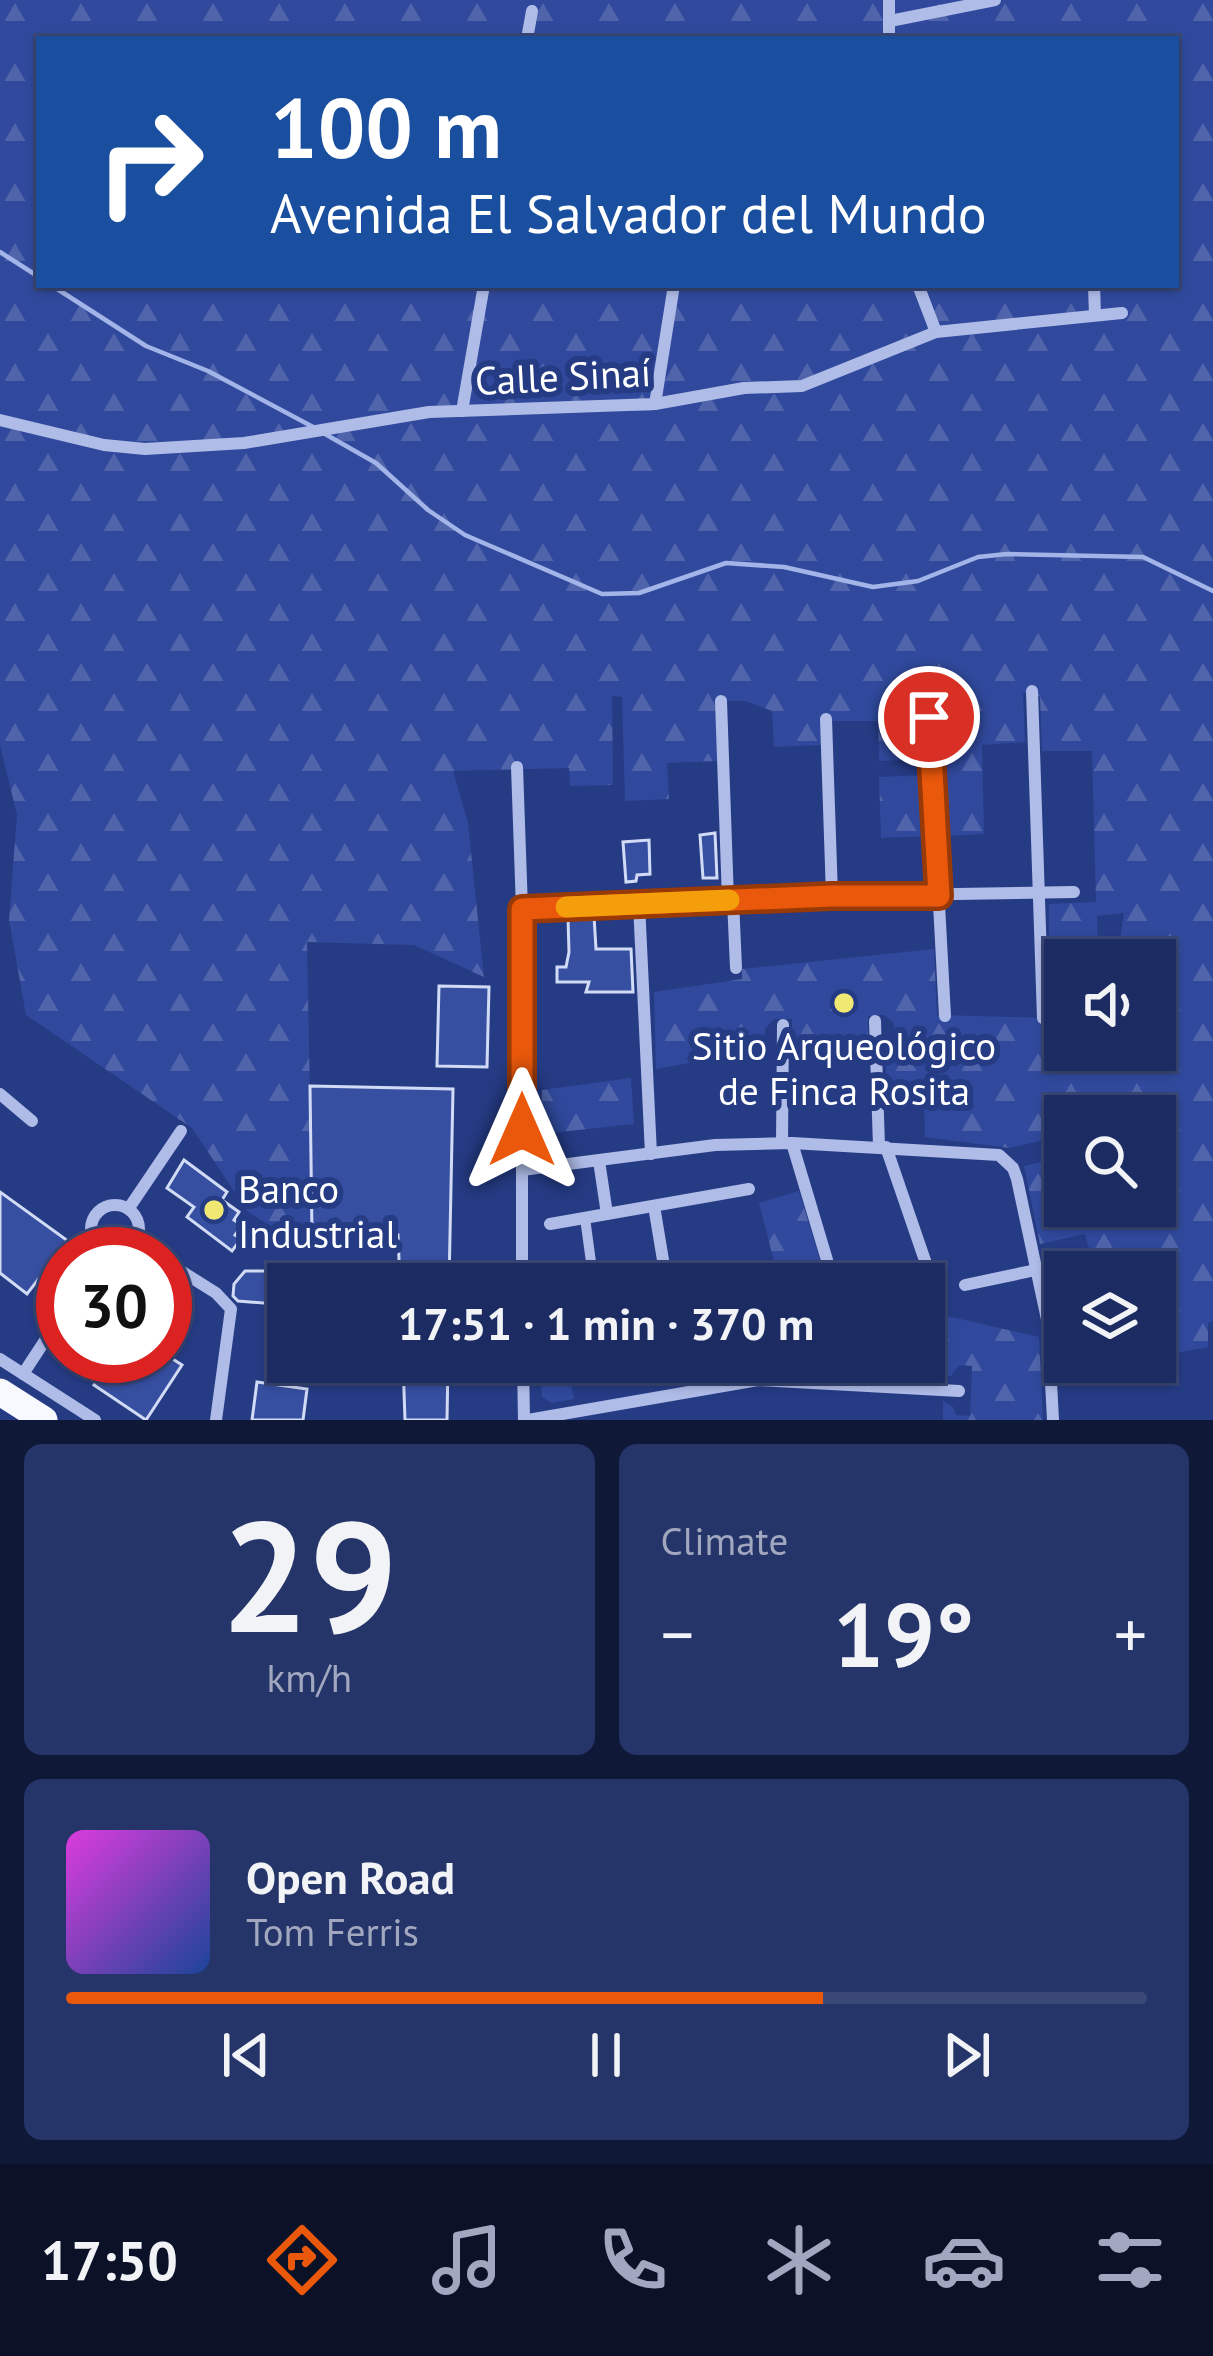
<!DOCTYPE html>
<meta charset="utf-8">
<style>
:root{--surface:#1c2c63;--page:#253469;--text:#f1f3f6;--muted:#a0a7be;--line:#3a4878;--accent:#ea580c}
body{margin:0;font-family:"PT Sans",sans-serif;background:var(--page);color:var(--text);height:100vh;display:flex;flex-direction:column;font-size:45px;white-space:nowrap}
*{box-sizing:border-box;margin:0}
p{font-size:39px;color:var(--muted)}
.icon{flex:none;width:66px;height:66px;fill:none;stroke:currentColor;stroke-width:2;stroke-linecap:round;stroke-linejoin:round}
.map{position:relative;height:1420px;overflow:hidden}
.drawer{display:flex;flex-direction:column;gap:24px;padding:24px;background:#0f1836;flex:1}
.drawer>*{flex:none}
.banner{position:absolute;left:36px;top:36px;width:1143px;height:252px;border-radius:0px;box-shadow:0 3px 9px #0004,0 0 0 3px var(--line);background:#1a4fa0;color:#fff;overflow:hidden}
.buttons{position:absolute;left:1044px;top:939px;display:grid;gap:24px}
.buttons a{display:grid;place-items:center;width:132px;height:132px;border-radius:0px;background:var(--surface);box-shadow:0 3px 9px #0004,0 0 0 3px var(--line);font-size:60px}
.speed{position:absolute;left:36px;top:1227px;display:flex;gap:24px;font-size:60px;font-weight:700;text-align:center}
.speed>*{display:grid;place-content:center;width:156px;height:156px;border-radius:50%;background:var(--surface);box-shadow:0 3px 9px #0004,0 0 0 3px var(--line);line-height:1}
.speed .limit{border:18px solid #d22;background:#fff;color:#111}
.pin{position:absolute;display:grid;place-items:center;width:102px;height:102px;color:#fff;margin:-51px;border:6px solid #fff;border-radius:50%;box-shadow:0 3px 12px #0007}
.me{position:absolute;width:132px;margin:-66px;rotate:0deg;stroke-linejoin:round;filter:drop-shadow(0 0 9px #0008)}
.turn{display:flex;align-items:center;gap:42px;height:252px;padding:0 36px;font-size:54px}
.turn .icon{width:156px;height:156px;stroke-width:2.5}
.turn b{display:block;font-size:84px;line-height:102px}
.big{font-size:90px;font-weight:600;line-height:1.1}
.drawer .card{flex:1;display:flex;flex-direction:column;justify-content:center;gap:18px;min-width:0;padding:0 42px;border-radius:18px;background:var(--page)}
.drawer .dial{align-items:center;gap:0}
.dial b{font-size:156px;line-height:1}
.song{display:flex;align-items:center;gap:36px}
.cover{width:144px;height:144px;border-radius:18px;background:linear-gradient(135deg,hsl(300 70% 55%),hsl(220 70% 35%))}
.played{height:12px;border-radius:6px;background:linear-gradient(90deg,var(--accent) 70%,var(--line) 70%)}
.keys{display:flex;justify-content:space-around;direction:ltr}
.heat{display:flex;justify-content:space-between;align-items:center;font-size:66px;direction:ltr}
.drawer .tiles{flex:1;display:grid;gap:24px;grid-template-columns:1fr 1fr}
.card:last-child{grid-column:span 2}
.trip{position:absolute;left:267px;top:1263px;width:678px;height:120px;border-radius:0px;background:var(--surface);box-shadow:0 3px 9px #0004,0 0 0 3px var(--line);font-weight:600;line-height:120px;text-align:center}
.tabs{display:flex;height:192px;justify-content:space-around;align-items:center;background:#0b1228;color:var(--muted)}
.tabs .icon{width:84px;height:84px}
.tabs .current{color:var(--accent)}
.tabs b{font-size:54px;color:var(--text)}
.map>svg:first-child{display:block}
.grass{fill:url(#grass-tufts)}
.forest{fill:url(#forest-firs);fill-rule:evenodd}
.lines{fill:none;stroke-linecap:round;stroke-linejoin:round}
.stream{stroke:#a3b4e8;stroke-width:4.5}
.building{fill:#364fa1;stroke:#d2dbf6;stroke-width:3}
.pedestrian{stroke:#afbce8;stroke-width:10}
.minor{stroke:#afbce8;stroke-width:12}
.trunk{stroke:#f8f9fe;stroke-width:27}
.route-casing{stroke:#983908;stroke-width:30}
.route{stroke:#ea580c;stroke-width:21}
.slow{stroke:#f59e0b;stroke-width:21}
.poi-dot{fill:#f1e773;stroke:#253b84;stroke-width:4.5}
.labels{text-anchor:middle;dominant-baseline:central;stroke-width:12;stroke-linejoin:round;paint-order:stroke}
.street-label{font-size:39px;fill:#fff;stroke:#253b84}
.poi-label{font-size:39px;fill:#fff;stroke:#253b84}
</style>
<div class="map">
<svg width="1213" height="1420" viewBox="0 0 1213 1420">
<defs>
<pattern id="grass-tufts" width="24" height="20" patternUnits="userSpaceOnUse" patternTransform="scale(3)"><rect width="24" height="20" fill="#30499c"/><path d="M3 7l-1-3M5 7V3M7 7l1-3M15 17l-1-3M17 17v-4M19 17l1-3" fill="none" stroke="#4f64ab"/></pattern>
<pattern id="forest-firs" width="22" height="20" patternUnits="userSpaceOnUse" patternTransform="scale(3)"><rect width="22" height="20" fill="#30499c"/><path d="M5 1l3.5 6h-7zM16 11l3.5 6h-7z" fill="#4f64ab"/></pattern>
</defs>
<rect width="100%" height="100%" fill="#253b84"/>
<!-- grass -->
<polygon class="grass" points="539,1362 566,1362 574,1399 552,1403 542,1397"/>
<!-- forest -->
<g class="forest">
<path d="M 0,0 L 1213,0 L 1213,1321 L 1208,1323 L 1208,1347 L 1155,1357 L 1155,1272 L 1095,1272 L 1085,1234 L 1040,1244 L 1024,1166 L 1065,1156 L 1065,1206 L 1155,1206 L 1155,1116 L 1097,1116 L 1095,1104 L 1089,1116 L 1065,1116 L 1065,1135 L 1009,1148 L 925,1137 L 924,1094 L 886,1093 L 886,1046 L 894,1040 L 894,1023 L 884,1015 L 868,1016 L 868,1052 L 792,1053 L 792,1019 L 774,1019 L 765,1029 L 764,1044 L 773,1052 L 739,1054 L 656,1069 L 654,992 L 742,979 L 742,969 L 934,949 L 937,1015 L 1049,1018 L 1049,904 L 1096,902 L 1092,751 L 1042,751 L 1040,697 L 1032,691 L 1023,694 L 1025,742 L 982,745 L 984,834 L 944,836 L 938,716 L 923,718 L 925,759 L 879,761 L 878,721 L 833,721 L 821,717 L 821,745 L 774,747 L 772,711 L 745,701 L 715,701 L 718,761 L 667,763 L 669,799 L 625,801 L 622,697 L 612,696 L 613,785 L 570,786 L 569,768 L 453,771 L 468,823 L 484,977 L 414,945 L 307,942 L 313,1252 L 248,1212 L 192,1128 L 26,1015 L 9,920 L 17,815 L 0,745 ZM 39,39 L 1176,39 L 1176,285 L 39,285 ZM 1124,913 L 1117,960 L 1155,960 L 1155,1050 L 1065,1050 L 1065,960 L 1098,960 L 1097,916 Z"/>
<polygon points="925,775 927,836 881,838 879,777"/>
<polygon points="631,1078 634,1124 541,1134 542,1090"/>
<polygon points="799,1191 820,1260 820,1266 812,1274 814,1283 777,1273 759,1203"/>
<polygon points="947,1316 1039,1337 1043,1420 943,1420 943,1401 953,1407 956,1415 970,1416 972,1366 959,1365 951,1376 942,1376"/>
</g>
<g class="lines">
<!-- stream -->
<g class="stream">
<polyline points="0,252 39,277"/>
<polyline points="51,285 146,346 208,371 315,428"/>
<polyline points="325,434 376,463 428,510 465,535 602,594 639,593 726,563 784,567 873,587 918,581 978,557 1007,554 1143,557 1213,591"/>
</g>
</g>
<!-- building -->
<g class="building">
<polygon points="715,833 717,878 703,878 700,835"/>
<polygon points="649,840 650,874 637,875 636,881 626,882 623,842"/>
<polygon points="594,916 596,949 631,949 633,992 586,992 589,982 557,982 557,967 566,967 569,952 568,918"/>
<polygon points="439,986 489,987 487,1067 437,1066"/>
<polygon points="310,1086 453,1089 449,1284 400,1284 398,1235 360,1234 359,1229 312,1233"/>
<polygon points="184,1160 227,1192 222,1200 239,1212 234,1220 242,1225 235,1235 241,1239 232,1251 187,1217 194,1207 167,1188"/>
<polygon points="0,1192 68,1241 27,1294 0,1273"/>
<polygon points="245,1271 283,1271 284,1285 288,1285 288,1305 238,1301 233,1296 234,1284"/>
<polygon points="113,1356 168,1356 182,1365 146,1420 94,1385"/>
<polygon points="403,1362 448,1362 447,1420 405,1420"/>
<polygon points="257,1382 307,1389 303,1420 252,1420"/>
</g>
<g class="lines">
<!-- pedestrian -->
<polyline class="pedestrian" points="585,1218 594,1284"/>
<!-- minor -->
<g class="minor">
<polyline points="890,21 995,0"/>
<polyline points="527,39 532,11"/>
<polyline points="889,39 889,0"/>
<polyline points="918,285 936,332"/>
<polyline points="1094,285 1095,315"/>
<polyline points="655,404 674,285"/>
<polyline points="462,411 484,285"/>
<polyline points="0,420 104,445 145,449 244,443 429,412 655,404 744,388 802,386 936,332 1122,313"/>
<polyline points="1032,691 1043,1018"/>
<polyline points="721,701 728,900"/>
<polyline points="929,717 945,1016"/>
<polyline points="826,719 832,896"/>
<polyline points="517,767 522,909 522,1284"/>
<polyline points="733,900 736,968"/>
<polyline points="639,904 651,1154"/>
<polyline points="522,909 832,896 1074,892"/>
<polyline points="875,1021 879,1147"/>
<polyline points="0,1094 32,1121"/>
<polyline points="782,1143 783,1025"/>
<polyline points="792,1143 833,1280"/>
<polyline points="886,1147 931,1278"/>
<polyline points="599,1161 607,1214"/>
<polyline points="522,1170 715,1145 792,1143 999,1155 1013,1168 1017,1179 1048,1324 1053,1420"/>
<circle cx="115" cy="1229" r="24"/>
<polyline points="654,1206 667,1284"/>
<polyline points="129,1208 181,1131"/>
<polyline points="550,1224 749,1189"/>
<polyline points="136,1243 154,1254"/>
<polyline points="165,1261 216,1293 231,1309 216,1420"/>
<polyline points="678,1284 770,1268"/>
<polyline points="965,1285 1036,1270"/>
<polyline points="0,1359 95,1420"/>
<polyline points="523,1362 524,1420"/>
<polyline points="23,1374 63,1313"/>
<polyline points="528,1420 758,1380 959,1391"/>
</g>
<!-- trunk -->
<polyline class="trunk" points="0,1392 44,1420"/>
</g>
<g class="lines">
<!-- route casing -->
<g class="route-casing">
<polyline id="route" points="522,1130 522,909 832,896 939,896 929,717"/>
</g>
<!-- route -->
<use href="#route" class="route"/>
<!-- slow -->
<polyline class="slow" points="566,907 729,900"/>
</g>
<!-- markers -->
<g class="poi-dot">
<circle cx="844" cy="1003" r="12"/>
<circle cx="214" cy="1210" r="12"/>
</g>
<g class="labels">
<!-- street labels -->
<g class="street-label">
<text transform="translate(563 376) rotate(-3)">Calle Sinaí</text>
</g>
<!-- poi labels -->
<g class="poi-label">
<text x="844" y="1045">Sitio Arqueológico<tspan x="844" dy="45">de Finca Rosita</tspan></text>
<text x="238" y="1188" text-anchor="start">Banco<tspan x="238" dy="45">Industrial</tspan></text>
</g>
</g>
</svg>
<div class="buttons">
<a><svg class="icon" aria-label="sound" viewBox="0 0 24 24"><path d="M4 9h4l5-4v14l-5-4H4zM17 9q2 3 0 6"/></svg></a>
<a><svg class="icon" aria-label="search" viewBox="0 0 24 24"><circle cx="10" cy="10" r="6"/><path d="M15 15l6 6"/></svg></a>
<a><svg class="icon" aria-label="layers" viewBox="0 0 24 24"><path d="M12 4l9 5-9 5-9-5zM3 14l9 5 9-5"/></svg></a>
</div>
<div class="speed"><div class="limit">30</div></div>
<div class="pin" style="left:929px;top:717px;background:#d93025"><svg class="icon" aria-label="arrive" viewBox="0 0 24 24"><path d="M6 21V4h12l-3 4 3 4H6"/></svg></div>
<svg class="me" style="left:522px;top:1130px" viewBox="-20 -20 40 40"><path d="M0-17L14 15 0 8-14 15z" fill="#ea580c" stroke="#fff" stroke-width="4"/></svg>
<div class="trip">17:51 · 1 min · 370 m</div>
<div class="banner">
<div class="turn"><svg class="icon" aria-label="right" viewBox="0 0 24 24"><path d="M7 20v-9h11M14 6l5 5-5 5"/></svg><div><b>100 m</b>Avenida El Salvador del Mundo</div></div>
</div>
</div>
<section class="drawer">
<div class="tiles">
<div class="card dial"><b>29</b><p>km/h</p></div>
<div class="card"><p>Climate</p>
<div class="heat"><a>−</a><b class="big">19°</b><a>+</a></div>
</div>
<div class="card">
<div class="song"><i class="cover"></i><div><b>Open Road</b><p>Tom Ferris</p></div></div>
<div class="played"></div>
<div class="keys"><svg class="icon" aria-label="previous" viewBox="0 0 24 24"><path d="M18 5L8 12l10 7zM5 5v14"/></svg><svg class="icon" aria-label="pause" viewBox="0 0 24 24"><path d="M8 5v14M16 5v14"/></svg><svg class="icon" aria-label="next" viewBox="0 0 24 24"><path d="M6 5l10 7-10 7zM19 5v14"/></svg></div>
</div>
</div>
</section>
<nav class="tabs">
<b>17:50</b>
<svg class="icon current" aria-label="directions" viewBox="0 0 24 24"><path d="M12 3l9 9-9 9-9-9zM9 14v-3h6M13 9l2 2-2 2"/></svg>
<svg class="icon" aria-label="music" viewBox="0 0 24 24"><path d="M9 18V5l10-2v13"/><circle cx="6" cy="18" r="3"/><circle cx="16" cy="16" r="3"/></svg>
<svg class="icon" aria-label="phone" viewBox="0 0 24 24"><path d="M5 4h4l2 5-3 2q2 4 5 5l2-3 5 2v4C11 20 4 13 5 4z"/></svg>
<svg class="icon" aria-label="climate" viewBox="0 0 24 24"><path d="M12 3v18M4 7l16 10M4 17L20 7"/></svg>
<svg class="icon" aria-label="car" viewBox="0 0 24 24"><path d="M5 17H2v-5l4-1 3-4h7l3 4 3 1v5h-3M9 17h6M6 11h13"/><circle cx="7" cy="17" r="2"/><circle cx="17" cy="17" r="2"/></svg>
<svg class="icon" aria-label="filters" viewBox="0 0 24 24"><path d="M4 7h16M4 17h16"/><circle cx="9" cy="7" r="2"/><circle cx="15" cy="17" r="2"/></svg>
</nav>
